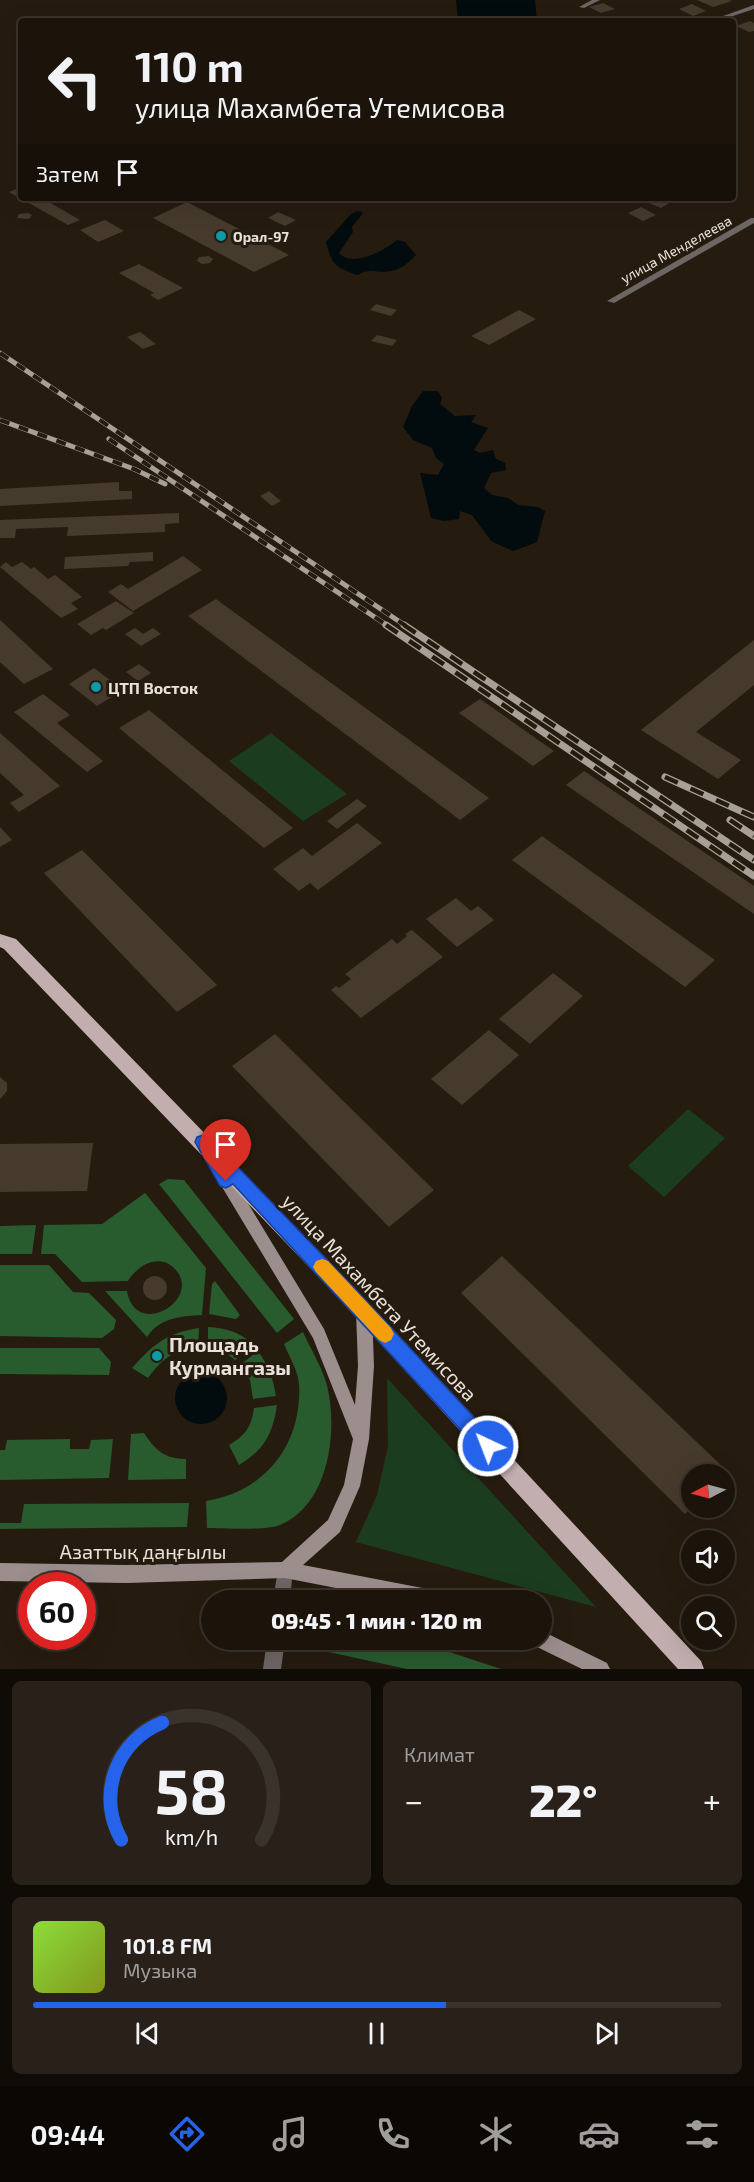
<!DOCTYPE html>
<html lang="ru">
<meta charset="utf-8">
<style>
:root{--surface:#1c140b;--page:#292119;--text:#f1f3f6;--muted:#a09e9d;--line:#3a332c;--accent:#2563eb}
body{margin:0;font-family:"Exo 2",sans-serif;background:var(--page);color:var(--text);height:100vh;display:flex;flex-direction:column;font-size:22px;white-space:nowrap}
*{box-sizing:border-box;margin:0}
p{font-size:20px;color:var(--muted)}
.icon{flex:none;width:33px;height:33px;fill:none;stroke:currentColor;stroke-width:2;stroke-linecap:round;stroke-linejoin:round}
.map{position:relative;height:1669px;overflow:hidden}
.drawer{display:flex;flex-direction:column;gap:12px;padding:12px;background:#0f0b06;flex:1}
.drawer>*{flex:none}
.top-card{position:absolute;left:18px;top:18px;width:718px;height:183px;border-radius:6px;box-shadow:0 6px 24px #0002,0 0 0 2px var(--line);background:#1c140b;color:var(--text);overflow:hidden}
.needle{width:39px;rotate:264deg}
.tools{position:absolute;left:681px;top:1464px;display:grid;gap:12px}
.tools a{display:grid;place-items:center;width:54px;height:54px;border-radius:50%;background:var(--surface);box-shadow:0 6px 24px #0002,0 0 0 2px var(--line);font-size:30px}
.speed{position:absolute;left:18px;top:1572px;display:flex;gap:12px;font-size:30px;font-weight:700;text-align:center}
.speed>*{display:grid;place-content:center;width:78px;height:78px;border-radius:50%;background:var(--surface);box-shadow:0 6px 24px #0002,0 0 0 2px var(--line);line-height:1}
.speed .limit{border:9px solid #d22;background:#fff;color:#111}
.pin{position:absolute;display:grid;place-items:center;width:51px;height:51px;color:#fff;margin:-62px -26px;border-radius:50% 50% 50% 0;rotate:-45deg;box-shadow:0 0 6px #0007}
.pin .icon{rotate:45deg}
.me{position:absolute;width:66px;margin:-33px;rotate:317deg;stroke-linejoin:round;filter:drop-shadow(0 0 4px #0008)}
.turn{display:flex;align-items:center;gap:21px;height:126px;padding:0 18px;font-size:27px}
.turn .icon{width:78px;height:78px;stroke-width:2.5}
.turn b{display:block;font-size:42px;line-height:51px}
.then{display:flex;align-items:center;height:57px;padding:0 18px;background:#0003;gap:12px;font-size:22px}
.big{font-size:45px;font-weight:800;line-height:1.1}
.drawer .card{flex:1;display:flex;flex-direction:column;justify-content:center;gap:9px;min-width:0;padding:0 21px;border-radius:9px;background:var(--page)}
.drawer .dial{align-items:center;gap:0}
.dial svg{height:156px;overflow:visible;fill:none;stroke:var(--line);stroke-width:7;stroke-linecap:round;text-anchor:middle}
.dial text{fill:var(--text);stroke:none}
.song{display:flex;align-items:center;gap:18px}
.cover{width:72px;height:72px;border-radius:9px;background:linear-gradient(135deg,hsl(90 70% 55%),hsl(70 70% 35%))}
.played{height:6px;border-radius:3px;background:linear-gradient(90deg,var(--accent) 60%,var(--line) 60%)}
.keys{display:flex;justify-content:space-around;direction:ltr}
.heat{display:flex;justify-content:space-between;align-items:center;font-size:33px;direction:ltr}
.drawer .tiles{flex:1;display:grid;gap:12px;grid-template-columns:1fr 1fr}
.card:last-child{grid-column:span 2}
.trip{position:absolute;left:201px;top:1590px;width:351px;height:60px;border-radius:30px;background:var(--surface);box-shadow:0 6px 24px #0002,0 0 0 2px var(--line);font-weight:800;line-height:60px;text-align:center}
.tabs{display:flex;height:96px;justify-content:space-around;align-items:center;background:#0b0804;color:var(--muted)}
.tabs .icon{width:42px;height:42px}
.tabs .current{color:var(--accent)}
.tabs b{font-size:27px;color:var(--text)}
.map>svg:first-child{display:block}
.green{fill:#1c3c1f}
.forest{fill:#285b2e}
.water{fill:#020b0d}
.building{fill:#463a2d}
.lines{fill:none;stroke-linecap:round;stroke-linejoin:round}
.street{fill:#6e6565;fill-rule:evenodd}
.secondary{fill:#9d8e8e;fill-rule:evenodd}
.primary{fill:#c2aeae;fill-rule:evenodd}
.rail-far1-casing{stroke:#a89f96;stroke-width:5}
.rail-casing{stroke:#a89f96;stroke-width:7}
.rail-far1{stroke:#261b0f;stroke-width:4;stroke-dasharray:10;stroke-linecap:butt}
.rail{stroke:#261b0f;stroke-width:4.5;stroke-dasharray:14;stroke-linecap:butt}
.route{fill:#2563eb;stroke:#184099;stroke-width:1.5}
.slow{fill:#f59e0b}
.culture-dot{fill:#0f9aa8;stroke:#261b0f;stroke-width:2}
.labels{text-anchor:middle;dominant-baseline:central;stroke-width:6;stroke-linejoin:round;paint-order:stroke}
.far-poi-label{font-size:14px;font-weight:bold;fill:#e9e1d9;stroke:#261b0f;text-anchor:start}
.far-street-label{font-size:14px;fill:#e9e1d9;stroke:#261b0f}
.poi-label{font-size:16px;font-weight:bold;fill:#e9e1d9;stroke:#261b0f;text-anchor:start}
.near-street-label{font-size:20px;fill:#e9e1d9;stroke:#261b0f}
.near-poi-label{font-size:20px;font-weight:bold;fill:#e9e1d9;stroke:#261b0f;text-anchor:start}
</style>
<div class="map">
<svg width="754" height="1669" viewBox="0 0 754 1669">
<rect width="100%" height="100%" fill="#261b0f"/>
<!-- green -->
<g class="green">
<polygon points="271,733 347,794 303,821 229,761"/>
<polygon points="688,1109 725,1138 664,1197 628,1166"/>
<polygon points="387,1378 596,1607 356,1542 377,1495 388,1446"/>
</g>
<!-- forest -->
<g class="forest">
<polygon points="168,1179 184,1180 294,1319 277,1333 159,1184"/>
<path d="M 145,1193 L 206,1268 L 202,1315 C 181,1316 159,1318 147,1337 L 105,1291 L 127,1291 C 136,1341 205,1298 174,1268 C 158,1253 137,1266 128,1281 L 82,1282 L 55,1254 L 41,1254 L 44,1225 L 102,1224 Z"/>
<polygon points="36,1225 32,1254 0,1254 0,1226"/>
<polygon points="0,1265 49,1265 73,1292 89,1293 116,1320 114,1329 102,1338 0,1336"/>
<polygon points="215,1281 240,1315 236,1319 209,1314 212,1284"/>
<path d="M 208,1327 C 227,1328 239,1332 254,1345 L 235,1360 L 222,1350 L 208,1347 Z"/>
<path d="M 199,1328 L 198,1348 C 174,1349 162,1359 148,1378 L 132,1368 C 154,1344 166,1333 199,1328 Z"/>
<path d="M 303,1332 C 310,1348 321,1365 326,1382 C 339,1427 330,1505 280,1525 C 265,1531 224,1528 207,1528 L 206,1501 C 252,1494 288,1462 297,1415 C 299,1403 301,1386 297,1374 C 294,1364 288,1354 284,1344 Z"/>
<polygon points="0,1348 99,1348 111,1362 109,1375 0,1374"/>
<path d="M 258,1351 C 268,1365 273,1377 276,1396 L 253,1399 L 250,1380 L 240,1365 Z"/>
<path d="M 277,1405 C 273,1434 264,1450 239,1465 L 229,1445 C 246,1435 251,1427 254,1408 Z"/>
<path d="M 144,1433 C 155,1450 165,1459 186,1459 L 186,1479 L 128,1480 L 131,1434 Z"/>
<polygon points="70,1439 70,1449 89,1449 91,1440 113,1439 109,1478 0,1480 0,1450 5,1450 7,1440"/>
<polygon points="189,1503 187,1527 0,1529 0,1523 21,1523 24,1504"/>
<polygon points="317,1640 413,1640 501,1669 407,1669 310,1648"/>
</g>
<!-- water -->
<g class="water">
<polygon points="456,0 535,0 537,21 458,21"/>
<path d="M 358,211 L 363,213 L 352,227 L 353,232 L 339,253 C 352,268 384,251 397,240 L 405,242 L 416,255 C 409,262 401,270 391,271 C 377,274 373,267 357,275 C 335,267 332,265 326,242 L 351,214 Z"/>
<polygon points="423,391 438,391 442,398 440,404 455,416 476,415 471,422 488,428 474,450 480,453 493,450 496,459 505,463 506,470 491,473 484,488 492,495 508,498 518,505 538,507 545,511 537,542 513,551 491,541 472,515 460,511 459,519 444,521 431,518 420,473 438,475 444,464 436,458 432,448 413,440 403,427 412,406"/>
<circle cx="201" cy="1398" r="26"/>
</g>
<!-- building -->
<g class="building">
<polygon points="697,0 729,0 732,1 713,7"/>
<polygon points="603,3 615,9 601,13 589,7"/>
<polygon points="692,4 706,11 693,16 679,9"/>
<polygon points="750,21 754,23 754,31 749,32 736,26"/>
<polygon points="21,187 21,198 42,198 80,220 68,225 9,192"/>
<polygon points="644,198 670,198 674,200 661,208 642,200"/>
<polygon points="187,202 289,255 254,272 153,218"/>
<polygon points="641,207 656,215 643,221 628,213"/>
<polygon points="278,212 296,220 285,226 268,218"/>
<polygon points="28,213 32,215 29,219 17,218 19,214"/>
<polygon points="105,220 124,231 98,242 80,230"/>
<polygon points="209,256 213,259 210,263 202,264 197,261 199,257"/>
<polygon points="139,264 183,288 158,300 150,295 154,293 119,273"/>
<polygon points="376,304 397,310 391,316 370,310"/>
<polygon points="519,310 536,319 489,345 471,336"/>
<polygon points="140,332 156,344 143,349 127,337"/>
<polygon points="377,335 397,340 392,346 371,341"/>
<polygon points="119,482 119,491 132,491 132,499 0,506 0,489"/>
<polygon points="269,491 281,501 272,506 260,496"/>
<polygon points="179,513 179,523 165,524 165,532 67,536 68,527 16,529 15,538 0,538 0,520"/>
<polygon points="153,552 153,561 130,562 128,566 64,569 65,557"/>
<polygon points="183,556 202,570 133,611 108,592 121,584 128,589"/>
<polygon points="6,562 12,567 22,562 31,569 34,567 48,579 55,575 82,597 71,603 78,609 61,618 0,567"/>
<polygon points="216,599 489,798 460,820 188,616"/>
<polygon points="116,601 134,613 106,630 103,628 91,635 77,624"/>
<polygon points="0,620 53,669 24,684 0,662"/>
<polygon points="135,628 143,634 153,628 161,634 141,646 125,634"/>
<polygon points="754,640 754,685 696,732 741,760 718,779 641,730"/>
<polygon points="139,664 151,673 138,681 126,672"/>
<polygon points="94,668 123,690 97,706 69,684"/>
<polygon points="43,694 70,715 57,723 103,761 87,772 14,712"/>
<polygon points="480,699 554,751 533,766 459,713"/>
<polygon points="149,710 293,828 264,848 119,728"/>
<polygon points="0,733 60,786 19,812 10,803 24,795 0,773"/>
<polygon points="584,771 754,886 754,914 566,785"/>
<polygon points="357,799 367,806 337,829 327,821"/>
<polygon points="357,823 382,843 318,890 310,883 299,891 273,869 303,848 312,856"/>
<polygon points="0,827 12,840 0,847"/>
<polygon points="542,836 715,960 685,987 512,860"/>
<polygon points="82,850 217,985 177,1012 44,873"/>
<polygon points="456,898 471,911 478,906 494,920 457,947 426,919"/>
<polygon points="412,930 443,957 361,1018 331,990 336,986 339,988 351,979 345,974 392,939 397,944 407,936 405,934"/>
<polygon points="553,973 583,996 530,1044 499,1019"/>
<polygon points="489,1030 519,1055 462,1105 431,1079"/>
<polygon points="275,1034 434,1190 389,1227 232,1066"/>
<polygon points="0,1077 7,1083 7,1091 0,1099"/>
<polygon points="93,1143 87,1191 0,1192 0,1144"/>
<polygon points="502,1256 725,1469 721,1474 692,1474 692,1507 685,1514 461,1293"/>
<circle cx="155" cy="1288" r="12"/>
</g>
<g class="lines">
<!-- street -->
<g class="street">
<polygon points="592,0 600,0 584,8 579,7"/>
<polygon points="754,5 754,9 718,21 709,21"/>
<polygon points="751,218 754,218 754,223 614,303 607,301"/>
<polygon points="285,1562 291,1564 293,1570 290,1600 273,1600 279,1564"/>
<polygon points="267,1640 285,1640 281,1669 263,1669"/>
</g>
<!-- secondary -->
<g class="secondary">
<polygon points="218,1161 223,1162 324,1329 355,1405 358,1366 356,1311 359,1306 364,1304 369,1306 372,1311 374,1366 369,1439 360,1486 340,1532 303,1565 438,1591 444,1594 446,1600 397,1600 285,1578 126,1583 0,1581 0,1563 126,1565 282,1562 328,1520 344,1485 353,1439 313,1338 213,1172 211,1167 213,1162"/>
<polygon points="542,1631 607,1663 610,1669 582,1669 535,1646 532,1640 542,1640"/>
</g>
<!-- primary -->
<polygon class="primary" points="0,934 16,939 349,1282 701,1661 704,1669 678,1669 335,1294 4,949 0,947"/>
<!-- rail-far1 casing -->
<g class="rail-far1-casing">
<g id="rail-far1">
<polyline points="0,353 406,626"/>
<polyline points="0,420 134,469 165,484"/>
<polyline points="109,439 388,626"/>
</g>
</g>
<!-- rail casing -->
<g class="rail-casing">
<g id="rail">
<polyline points="386,625 754,876"/>
<polyline points="404,625 754,860"/>
<polyline points="665,777 754,817"/>
<polyline points="730,820 754,836"/>
</g>
</g>
<!-- rail-far1 -->
<use href="#rail-far1" class="rail-far1"/>
<!-- rail -->
<use href="#rail" class="rail"/>
</g>
<!-- route -->
<polygon class="route" points="203,1135 209,1137 359,1293 495,1440 497,1446 495,1453 488,1455 482,1453 233,1184 226,1188 220,1186 195,1142 197,1137"/>
<!-- slow -->
<polygon class="slow" points="322,1259 328,1261 391,1328 394,1334 391,1340 385,1343 379,1340 316,1272 313,1267 316,1261"/>
<!-- markers -->
<g class="culture-dot">
<circle cx="221" cy="236" r="6"/>
<circle cx="96" cy="687" r="6"/>
<circle cx="157" cy="1356" r="6"/>
</g>
<g class="labels">
<!-- far-poi labels -->
<g class="far-poi-label">
<text x="233" y="236">Орал-97</text>
</g>
<!-- far-street labels -->
<g class="far-street-label">
<text transform="translate(676 249) rotate(-29)">улица Менделеева</text>
</g>
<!-- poi labels -->
<g class="poi-label">
<text x="108" y="687">ЦТП Восток</text>
</g>
<!-- near-street labels -->
<g class="near-street-label">
<text transform="translate(380 1297) rotate(47)">улица Махамбета Утемисова</text>
<text x="143" y="1551">Азаттық даңғылы</text>
</g>
<!-- near-poi labels -->
<g class="near-poi-label">
<text x="169" y="1344">Площадь<tspan x="169" dy="23">Курмангазы</tspan></text>
</g>
</g>
</svg>
<div class="tools">
<a><svg class="needle" viewBox="-14 -14 28 28"><path d="M0-13l5 13h-10z" fill="#e53935"/><path d="M0 13l5-13h-10z" fill="#a09e9d"/></svg></a>
<a><svg class="icon" aria-label="sound" viewBox="0 0 24 24"><path d="M4 9h4l5-4v14l-5-4H4zM17 9q2 3 0 6"/></svg></a>
<a><svg class="icon" aria-label="search" viewBox="0 0 24 24"><circle cx="10" cy="10" r="6"/><path d="M15 15l6 6"/></svg></a>
</div>
<div class="speed"><div class="limit">60</div></div>
<div class="pin" style="left:226px;top:1181px;background:#d93025"><svg class="icon" aria-label="arrive" viewBox="0 0 24 24"><path d="M6 21V4h12l-3 4 3 4H6"/></svg></div>
<svg class="me" style="left:488px;top:1446px" viewBox="-20 -20 40 40"><circle r="17" fill="#2563eb" stroke="#fff" stroke-width="3"/><path d="M0-11L8 9 0 5-8 9z" fill="#fff"/></svg>
<div class="trip">09:45 · 1 мин · 120 m</div>
<div class="top-card">
<div class="turn"><svg class="icon" aria-label="left" viewBox="0 0 24 24"><path d="M17 20v-9H6M10 6l-5 5 5 5"/></svg><div><b>110 m</b>улица Махамбета Утемисова</div></div>
<div class="then">Затем<svg class="icon" aria-label="arrive" viewBox="0 0 24 24"><path d="M6 21V4h12l-3 4 3 4H6"/></svg></div>
</div>
</div>
<section class="drawer">
<div class="tiles">
<div class="card dial"><svg viewBox="0 0 100 80">
<path d="M14 69A42 42 0 1 1 86 69"/>
<path d="M14 69A42 42 0 0 1 35 9" stroke="#2563eb"/>
<text x="50" y="56" font-size="32" font-weight="700">58</text>
<text x="50" y="72" font-size="11">km/h</text>
</svg></div>
<div class="card"><p>Климат</p>
<div class="heat"><a>−</a><b class="big">22°</b><a>+</a></div>
</div>
<div class="card">
<div class="song"><i class="cover"></i><div><b>101.8 FM</b><p>Музыка</p></div></div>
<div class="played"></div>
<div class="keys"><svg class="icon" aria-label="previous" viewBox="0 0 24 24"><path d="M18 5L8 12l10 7zM5 5v14"/></svg><svg class="icon" aria-label="pause" viewBox="0 0 24 24"><path d="M8 5v14M16 5v14"/></svg><svg class="icon" aria-label="next" viewBox="0 0 24 24"><path d="M6 5l10 7-10 7zM19 5v14"/></svg></div>
</div>
</div>
</section>
<nav class="tabs">
<b>09:44</b>
<svg class="icon current" aria-label="directions" viewBox="0 0 24 24"><path d="M12 3l9 9-9 9-9-9zM9 14v-3h6M13 9l2 2-2 2"/></svg>
<svg class="icon" aria-label="music" viewBox="0 0 24 24"><path d="M9 18V5l10-2v13"/><circle cx="6" cy="18" r="3"/><circle cx="16" cy="16" r="3"/></svg>
<svg class="icon" aria-label="phone" viewBox="0 0 24 24"><path d="M5 4h4l2 5-3 2q2 4 5 5l2-3 5 2v4C11 20 4 13 5 4z"/></svg>
<svg class="icon" aria-label="climate" viewBox="0 0 24 24"><path d="M12 3v18M4 7l16 10M4 17L20 7"/></svg>
<svg class="icon" aria-label="car" viewBox="0 0 24 24"><path d="M5 17H2v-5l4-1 3-4h7l3 4 3 1v5h-3M9 17h6M6 11h13"/><circle cx="7" cy="17" r="2"/><circle cx="17" cy="17" r="2"/></svg>
<svg class="icon" aria-label="filters" viewBox="0 0 24 24"><path d="M4 7h16M4 17h16"/><circle cx="9" cy="7" r="2"/><circle cx="15" cy="17" r="2"/></svg>
</nav>
